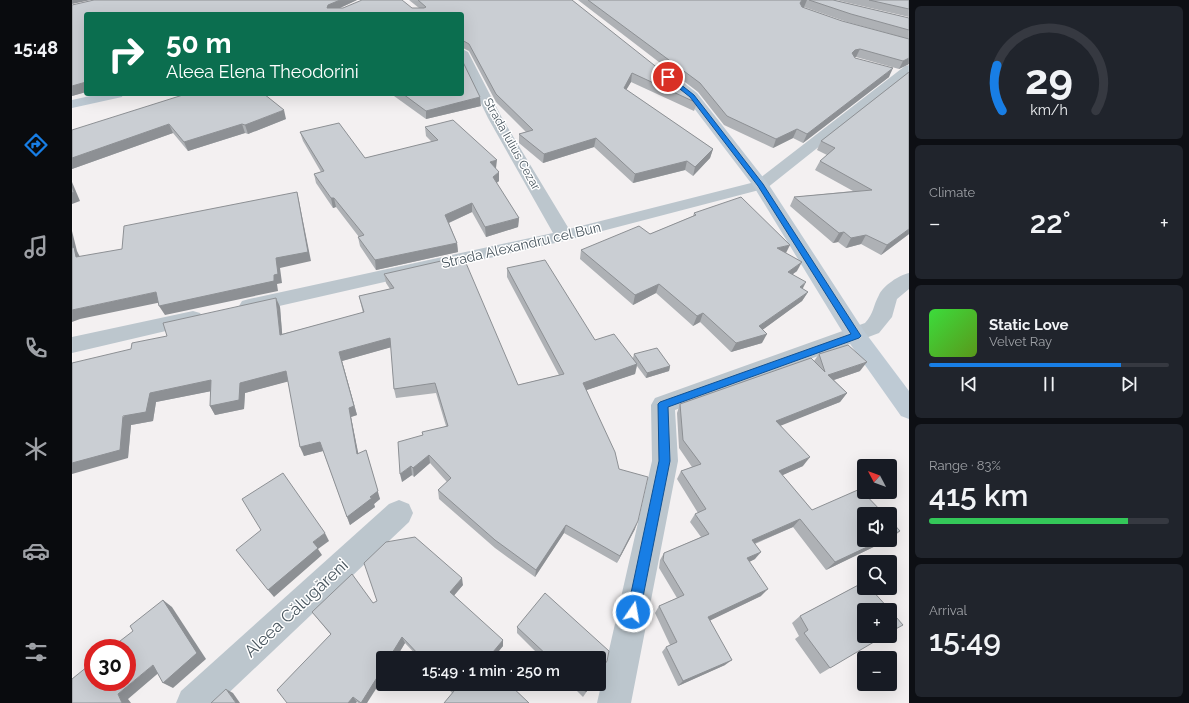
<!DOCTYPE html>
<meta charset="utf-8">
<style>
:root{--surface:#171b24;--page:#20242c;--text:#f1f3f6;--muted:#9ea1a6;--line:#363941;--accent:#187ee5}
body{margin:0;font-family:Raleway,sans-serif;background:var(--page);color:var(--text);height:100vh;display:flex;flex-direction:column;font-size:15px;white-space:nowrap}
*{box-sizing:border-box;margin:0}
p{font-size:13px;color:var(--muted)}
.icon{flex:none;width:22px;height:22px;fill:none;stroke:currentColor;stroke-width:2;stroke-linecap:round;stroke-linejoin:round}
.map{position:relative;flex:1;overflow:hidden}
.side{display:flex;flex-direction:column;gap:6px;padding:6px;background:#0d0f14;width:280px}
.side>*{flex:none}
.banner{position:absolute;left:12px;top:12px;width:380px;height:84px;border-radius:4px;box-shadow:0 4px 16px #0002;background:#0b6e4f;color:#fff;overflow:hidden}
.needle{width:26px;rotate:311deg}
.buttons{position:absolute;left:785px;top:459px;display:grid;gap:8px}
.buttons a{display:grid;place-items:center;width:40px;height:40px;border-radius:4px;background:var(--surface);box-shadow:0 4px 16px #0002;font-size:20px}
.speed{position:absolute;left:12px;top:639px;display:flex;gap:8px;font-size:20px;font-weight:700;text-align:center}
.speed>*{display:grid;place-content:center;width:52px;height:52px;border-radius:50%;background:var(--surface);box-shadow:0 4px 16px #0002;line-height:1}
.speed .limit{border:6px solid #d22;background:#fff;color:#111}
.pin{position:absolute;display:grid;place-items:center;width:34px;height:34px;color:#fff;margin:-17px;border:2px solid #fff;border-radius:50%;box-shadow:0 1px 4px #0007}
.me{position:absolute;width:44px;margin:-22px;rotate:12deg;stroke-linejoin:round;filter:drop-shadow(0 0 3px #0008)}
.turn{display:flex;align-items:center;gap:14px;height:84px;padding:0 16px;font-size:18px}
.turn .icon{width:52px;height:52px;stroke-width:2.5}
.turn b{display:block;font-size:28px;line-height:34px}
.big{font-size:30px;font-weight:600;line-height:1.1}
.side .tile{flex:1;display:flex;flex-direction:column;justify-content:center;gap:6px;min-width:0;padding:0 14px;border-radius:6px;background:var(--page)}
.side .dial{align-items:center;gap:0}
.dial svg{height:104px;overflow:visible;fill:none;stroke:var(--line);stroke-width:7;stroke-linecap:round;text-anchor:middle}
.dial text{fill:var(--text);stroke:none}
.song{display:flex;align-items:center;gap:12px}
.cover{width:48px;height:48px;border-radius:6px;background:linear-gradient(135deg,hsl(120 70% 55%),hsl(90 70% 35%))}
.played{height:4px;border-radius:2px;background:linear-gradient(90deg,var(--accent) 80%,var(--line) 80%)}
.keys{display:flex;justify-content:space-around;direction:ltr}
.heat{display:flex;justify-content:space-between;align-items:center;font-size:22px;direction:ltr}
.charge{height:6px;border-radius:3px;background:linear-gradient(90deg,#34c759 83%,var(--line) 0)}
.trip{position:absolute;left:304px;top:651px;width:230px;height:40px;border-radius:4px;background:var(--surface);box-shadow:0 4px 16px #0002;font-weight:600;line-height:40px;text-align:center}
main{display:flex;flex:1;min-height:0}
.tab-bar{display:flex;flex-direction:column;width:72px;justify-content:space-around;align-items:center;background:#090b0e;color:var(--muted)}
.tab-bar .icon{width:28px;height:28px}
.tab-bar .active{color:var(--accent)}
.tab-bar b{font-size:18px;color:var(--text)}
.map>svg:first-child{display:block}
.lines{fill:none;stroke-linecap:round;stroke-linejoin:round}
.street{fill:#bcc6cd;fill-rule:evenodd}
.secondary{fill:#becad4;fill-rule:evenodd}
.wall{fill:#aeb1b5;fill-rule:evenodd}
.shaded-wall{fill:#8d9094}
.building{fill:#caced3;stroke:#8d9094}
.route{fill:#187ee5;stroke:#105295}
.labels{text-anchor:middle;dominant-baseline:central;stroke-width:3;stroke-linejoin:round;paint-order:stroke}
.far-street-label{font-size:12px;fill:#48555e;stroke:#fff}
.street-label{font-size:14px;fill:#48555e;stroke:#fff}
.near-street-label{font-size:17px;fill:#48555e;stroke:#fff}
</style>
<main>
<nav class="tab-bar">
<b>15:48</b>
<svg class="icon active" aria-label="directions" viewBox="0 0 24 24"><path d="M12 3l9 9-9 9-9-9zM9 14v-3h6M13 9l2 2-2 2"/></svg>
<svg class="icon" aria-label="music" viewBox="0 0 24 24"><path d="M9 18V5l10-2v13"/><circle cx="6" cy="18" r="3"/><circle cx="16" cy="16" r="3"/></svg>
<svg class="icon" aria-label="phone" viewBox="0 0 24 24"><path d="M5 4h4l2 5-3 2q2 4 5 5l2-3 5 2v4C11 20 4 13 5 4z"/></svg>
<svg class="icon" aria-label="climate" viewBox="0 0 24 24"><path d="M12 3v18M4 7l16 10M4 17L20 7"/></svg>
<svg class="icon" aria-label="car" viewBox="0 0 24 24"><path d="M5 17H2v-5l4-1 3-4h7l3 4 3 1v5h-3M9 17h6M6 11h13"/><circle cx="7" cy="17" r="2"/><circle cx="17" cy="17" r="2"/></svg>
<svg class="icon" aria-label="filters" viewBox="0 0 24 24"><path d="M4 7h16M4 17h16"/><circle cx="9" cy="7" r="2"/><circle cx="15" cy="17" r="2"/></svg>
</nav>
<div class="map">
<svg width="837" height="703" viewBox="0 0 837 703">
<rect width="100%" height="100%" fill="#f3f0f1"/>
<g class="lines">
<!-- street -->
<g class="street">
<polygon points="390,49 396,52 430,118 497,229 683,182 833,66 837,65 837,75 695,188 492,241 177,313 170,311 167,306 170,301 177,299 481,233 416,118 390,64"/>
<path d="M 837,273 L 837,289 L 825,299 L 820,317 L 807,333 L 603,410 L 606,461 L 559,703 L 525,703 L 580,461 L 579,405 L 583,398 L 793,323 C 802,313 801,306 807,295 C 811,286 827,275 837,273 Z"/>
<polygon points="121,311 128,313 131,318 128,323 0,353 0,337"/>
<polygon points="327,500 337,504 341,513 337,522 146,703 104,703 109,691 317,504"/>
</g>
<!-- secondary -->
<g class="secondary">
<polygon points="594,71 598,72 625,93 697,185 792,331 837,391 837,419 829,416 776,341 682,187 615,99 590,78 588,75"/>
<polygon points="27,94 51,94 50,97 0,108 0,100"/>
</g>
</g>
<!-- wall -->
<g class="wall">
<polygon points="22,0 285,0 268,8 347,8 337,0 500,0 625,103 622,111 559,82 554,90 641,149 638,158 621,176 613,170 561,183 522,147 471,163 447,143 447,134 454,132 424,102 397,51 391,48 14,14 14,92 0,96 0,5"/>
<path d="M 506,0 L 762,0 L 837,18 L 837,64 L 827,69 L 784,57 L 782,57 L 783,58 L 817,77 L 731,143 L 721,138 L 701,148 L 652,125 L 626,92 ZM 730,7 L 732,7 L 775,22 L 837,39 L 770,21 Z"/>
<polygon points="764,0 837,0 837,17"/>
<polygon points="837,72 837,234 809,255 789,244 774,248 766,242 761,243 718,206 722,197 781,191 743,170 748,161 755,155 745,150 749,141"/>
<polygon points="322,94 390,94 409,106 354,119 322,96"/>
<polygon points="214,119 176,134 173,133 116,151 101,133 0,169 0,130"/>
<polygon points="353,127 424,168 424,169 427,181 424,183 447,218 446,227 414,237 400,212 377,223 385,243 386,252 304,270 288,246 286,237 287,237 264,207 261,208 244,183 242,174 249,172 231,141 228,132 293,158 360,142 354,136"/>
<polygon points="622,213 714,253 725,271 721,274 730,289 736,292 730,301 690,330 690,343 659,352 628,322 621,326 584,293 561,305 508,259 509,250 578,234 621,216"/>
<polygon points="435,268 523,340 561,358 562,354 598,366 597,371 574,378 565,366 563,374 514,390 563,529 545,563 492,533 463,577 423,548 367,499 366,490 375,482 358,463 342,477 340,475 330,482 351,435 374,426 364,393 324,398 322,389 319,347 270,361 285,415 279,417 286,453 308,499 302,504 303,507 278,525 251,451 232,456 216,381 173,393 172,409 143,415 138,406 139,391 84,402 81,421 59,425 56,458 59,349 204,298 208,307 210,334 291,313 287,296 318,289 314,283 312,274 446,385 487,375 435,277"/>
<polygon points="747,354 788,371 762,380 775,393 768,402 708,425 731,466 710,475 740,510 792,540 816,540 754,570 721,527 683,544 683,559 677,562 689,596 638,620 653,665 606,686 590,652 594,647 598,645 583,613 587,606 605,598 587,568 588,560 592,553 629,537 618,522 623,514 626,513 605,479 609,471 620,467 607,448 605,413 608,404 742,361"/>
<polygon points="792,582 758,668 748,674 723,639 727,636 720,623 728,616"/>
<polygon points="391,585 382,595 431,646 421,658 347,658 333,643 324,658 311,658 295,703 286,703 285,702 205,690 259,635 240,612 301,603"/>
<polygon points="445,627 535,661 532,667 527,658 470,658 445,633"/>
<polygon points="372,684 437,684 380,693"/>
<polygon points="498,684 520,684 511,697"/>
</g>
<!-- shaded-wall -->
<g class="shaded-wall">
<polygon points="0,0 19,0 0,4"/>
<polygon points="268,0 285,0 257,13 255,8 256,5"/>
<polygon points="730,0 735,0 732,7 728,8 728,3"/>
<polygon points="788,49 784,57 780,58 780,53 783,50"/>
<polygon points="837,58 837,64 827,69 831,61"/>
<polygon points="821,68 817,77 731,143 735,134"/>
<polygon points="560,73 559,82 550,97 552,88"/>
<polygon points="14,82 14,92 0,96 0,86"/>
<polygon points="408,97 409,106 354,119 354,111"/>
<polygon points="212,110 214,119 176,134 173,125"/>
<polygon points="97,124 101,133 0,169 0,158"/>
<polygon points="170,124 173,133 116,151 112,142"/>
<polygon points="725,129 721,138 701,148 704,139"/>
<polygon points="524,138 522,147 471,163 472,154"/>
<polygon points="641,149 638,158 621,176 623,167"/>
<polygon points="425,160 424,168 418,170 418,162"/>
<polygon points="615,161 613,170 561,183 563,174"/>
<polygon points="427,172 427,181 421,186 421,177"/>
<polygon points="0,182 8,201 0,204"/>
<polygon points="225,192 227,201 239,261 208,268 210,283 205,284 206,291 93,315 87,306 202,275 204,258"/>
<polygon points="259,198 262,198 264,207 261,208"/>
<polygon points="400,203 400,212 374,224 373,215"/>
<polygon points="447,218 446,227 414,237 413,227"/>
<polygon points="837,229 837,234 809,255 815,245"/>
<polygon points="0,231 5,251 8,257 4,257 0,248"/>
<polygon points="772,232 766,242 761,243 767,233"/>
<polygon points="794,235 789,244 774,248 779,238"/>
<polygon points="385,243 386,252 304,270 303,260"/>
<polygon points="718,245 713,255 705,248"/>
<polygon points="730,262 725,271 711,281 716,272"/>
<polygon points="734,282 729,292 728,287"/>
<polygon points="587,284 584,293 561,305 563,295"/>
<polygon points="84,292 90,302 8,319 0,322 0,310"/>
<polygon points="736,292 730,301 682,336 687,326"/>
<polygon points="204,298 208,307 211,344 208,335"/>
<polygon points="631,313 628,322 621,326 625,316"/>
<polygon points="695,334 690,343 659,352 664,343"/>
<polygon points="318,338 320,347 270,361 285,415 279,417 288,462 285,454 267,352"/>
<polygon points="795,362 788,371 750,384 756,375"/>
<polygon points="565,364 563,374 509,392 511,383"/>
<polygon points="598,366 597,371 574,378 575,373"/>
<polygon points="214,371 218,381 173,393 172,409 143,415 138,406 168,383"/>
<polygon points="139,380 145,390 84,402 81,421 59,425 56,458 0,474 0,463 78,393"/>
<polygon points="775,393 768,402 698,430 704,421"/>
<polygon points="248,442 251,451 232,456 228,447"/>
<polygon points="294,450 308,499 302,504 303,507 278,525 275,517 298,497"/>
<polygon points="357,455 358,463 342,477 341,468"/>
<polygon points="738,457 731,466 700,480 707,471"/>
<polygon points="339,466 340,475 330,482 328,474"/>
<polygon points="728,519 721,527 674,547 680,540"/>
<polygon points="566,521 563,529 545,563 548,556"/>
<polygon points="494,525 492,533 463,577 464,570"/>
<polygon points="828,531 819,539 818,539 818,536"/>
<polygon points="253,533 257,541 246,549 250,555 202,597 196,590 241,542"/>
<polygon points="810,540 816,540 754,570 763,562"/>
<polygon points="689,552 683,559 669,566 675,558"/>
<polygon points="390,578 391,585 380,598 378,592"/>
<polygon points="696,589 689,596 631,624 636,617"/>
<polygon points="91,600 100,607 134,659 101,688 91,683"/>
<polygon points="330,637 333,643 324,658 317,658"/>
<polygon points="431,640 431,646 421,658 416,658"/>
<polygon points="660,660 653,665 606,686 611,681"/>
<polygon points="81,665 90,670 56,699 59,703 50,703 46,694"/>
<polygon points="311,668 311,678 295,703 289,703"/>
<polygon points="154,689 161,693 168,703 164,703"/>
<polygon points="281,697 285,702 284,703 276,703"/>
</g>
<!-- building -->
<g class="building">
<polygon points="22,0 268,0 256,5 255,8 271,8 290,0 330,0 340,8 352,8 354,7 346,0 500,0 616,92 625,103 560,73 552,88 641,149 623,167 615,161 563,174 524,138 472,154 447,134 461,130 424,94 397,44 390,40 390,14 14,14 14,82 0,86 0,5"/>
<polygon points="516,0 732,0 730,0 728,3 730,7 770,21 837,39 837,58 831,61 788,49 783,50 780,53 783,58 821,68 735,134 725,129 704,139 655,116 628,83"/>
<polygon points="737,0 761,0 837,18 837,30 779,14"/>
<polygon points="797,0 837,0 837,9"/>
<polygon points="390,60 408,97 354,111 331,94 390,94"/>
<polygon points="837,72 837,229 815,245 794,235 779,238 772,232 767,233 722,197 800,190 748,161 763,148 749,141"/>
<polygon points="114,94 192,94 212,110 173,125 170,124 112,142 97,124 0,158 0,130"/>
<polygon points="381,120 425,160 418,162 427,172 421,177 447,218 413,227 400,203 373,215 385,243 303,260 286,237 292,235 262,198 259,198 242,174 252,171 228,132 267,123 293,158 366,140 353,127"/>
<polygon points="0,186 2,192 0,193"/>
<polygon points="225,192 236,252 204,258 206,274 202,275 202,281 87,306 84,292 0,310 0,248 2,247 4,257 50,249 52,226"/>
<polygon points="669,197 718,245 705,248 730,262 716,272 734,282 728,287 736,292 687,326 695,334 664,343 631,313 625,316 587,284 563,295 509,250 567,226 578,234 624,215 622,213"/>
<polygon points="391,256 446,385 492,374 435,268 473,260 523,340 542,334 565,364 511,383 543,452 547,469 576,477 566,521 548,556 494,525 464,570 423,540 366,490 379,478 357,455 341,468 339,466 328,474 326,442 351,435 350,432 376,426 363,383 322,389 318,338 267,352 282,406 277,408 285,454 294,450 306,491 298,497 300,498 275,517 248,442 228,447 214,371 168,383 167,400 138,406 139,380 78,393 74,412 51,416 48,450 0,463 0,363 59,349 60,343 95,336 91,323 204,298 208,335 292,312 287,296 322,288 312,274"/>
<polygon points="776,345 795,362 756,375 775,393 704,421 738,457 707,471 740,510 788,489 812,514 792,514 792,540 810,540 763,562 728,519 680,540 689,552 675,558 696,589 636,617 660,660 611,681 594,647 605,642 587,606 612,595 591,560 592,553 637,534 623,514 634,509 609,471 629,464 611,440 608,404 739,358 753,372 747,354"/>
<polygon points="585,348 598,366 575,373 562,354"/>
<polygon points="211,473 253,533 241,542 246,548 196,590 164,550 189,530 170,499"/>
<polygon points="818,520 828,531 818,536"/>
<polygon points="343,537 390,578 378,592 431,640 416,658 350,658 330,637 317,658 311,658 311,668 289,703 281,697 276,703 215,703 205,690 259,634 240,612 280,574 301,603 305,601 292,563 314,542"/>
<polygon points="792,582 792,588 798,588 818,610 792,610 792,636 812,636 758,668 732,633 736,630 728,616"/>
<polygon points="473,593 537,651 535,661 527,673 527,658 478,658 445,627"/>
<polygon points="91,600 125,653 91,683 81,665 46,694 50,703 0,703 0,679 21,662 21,682 55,682 55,648 39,648 61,631 58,626"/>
<polygon points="818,610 831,625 818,632"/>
<polygon points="375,684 437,684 457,703 372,703 382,691"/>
<polygon points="505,684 519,684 514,692"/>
<polygon points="154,689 164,703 139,703"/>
</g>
<!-- route -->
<polygon class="route" points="594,76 598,76 622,95 691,184 789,336 787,338 596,407 598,461 568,612 566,617 561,619 557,617 555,612 587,461 586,404 588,402 779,334 686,186 618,97 594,78"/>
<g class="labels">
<!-- far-street labels -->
<g class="far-street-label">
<text transform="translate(440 144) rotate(61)">Strada Iulius Cezar</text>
</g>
<!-- street labels -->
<g class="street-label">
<text transform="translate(449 245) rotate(-13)">Strada Alexandru cel Bun</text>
</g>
<!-- near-street labels -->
<g class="near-street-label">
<text transform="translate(224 608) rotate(-43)">Aleea Călugăreni</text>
</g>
</g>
</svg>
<div class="buttons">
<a><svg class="needle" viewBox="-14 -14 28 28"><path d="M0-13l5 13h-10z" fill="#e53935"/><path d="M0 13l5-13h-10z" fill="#9ea1a6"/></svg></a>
<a><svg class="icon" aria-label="sound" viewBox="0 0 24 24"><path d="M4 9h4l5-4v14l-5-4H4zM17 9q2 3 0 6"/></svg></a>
<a><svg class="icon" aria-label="search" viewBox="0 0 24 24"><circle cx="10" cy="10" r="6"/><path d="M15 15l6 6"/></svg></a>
<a>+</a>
<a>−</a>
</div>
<div class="speed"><div class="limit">30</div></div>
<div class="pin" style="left:596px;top:77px;background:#d93025"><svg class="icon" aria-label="arrive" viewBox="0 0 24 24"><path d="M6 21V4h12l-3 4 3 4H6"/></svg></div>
<svg class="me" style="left:561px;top:612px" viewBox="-20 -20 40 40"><circle r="17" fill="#187ee5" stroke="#fff" stroke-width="3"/><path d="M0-11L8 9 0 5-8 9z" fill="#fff"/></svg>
<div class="trip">15:49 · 1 min · 250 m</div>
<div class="banner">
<div class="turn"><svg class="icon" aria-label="right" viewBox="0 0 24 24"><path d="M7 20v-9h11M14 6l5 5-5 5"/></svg><div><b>50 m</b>Aleea Elena Theodorini</div></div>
</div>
</div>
<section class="side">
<div class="tile dial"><svg viewBox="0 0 100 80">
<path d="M14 69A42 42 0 1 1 86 69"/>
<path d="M14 69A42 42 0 0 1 10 34" stroke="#187ee5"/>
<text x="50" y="56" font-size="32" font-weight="700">29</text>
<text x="50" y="72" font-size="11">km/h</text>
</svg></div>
<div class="tile"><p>Climate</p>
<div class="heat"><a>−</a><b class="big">22°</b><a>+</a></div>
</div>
<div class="tile">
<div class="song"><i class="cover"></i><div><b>Static Love</b><p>Velvet Ray</p></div></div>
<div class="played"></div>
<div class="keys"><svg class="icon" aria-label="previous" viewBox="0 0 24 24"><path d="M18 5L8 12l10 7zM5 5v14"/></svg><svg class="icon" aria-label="pause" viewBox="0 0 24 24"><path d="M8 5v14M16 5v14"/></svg><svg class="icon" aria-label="next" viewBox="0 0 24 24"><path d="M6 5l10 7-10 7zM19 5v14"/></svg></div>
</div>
<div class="tile"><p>Range · 83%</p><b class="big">415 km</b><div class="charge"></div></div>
<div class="tile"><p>Arrival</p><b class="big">15:49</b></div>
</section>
</main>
